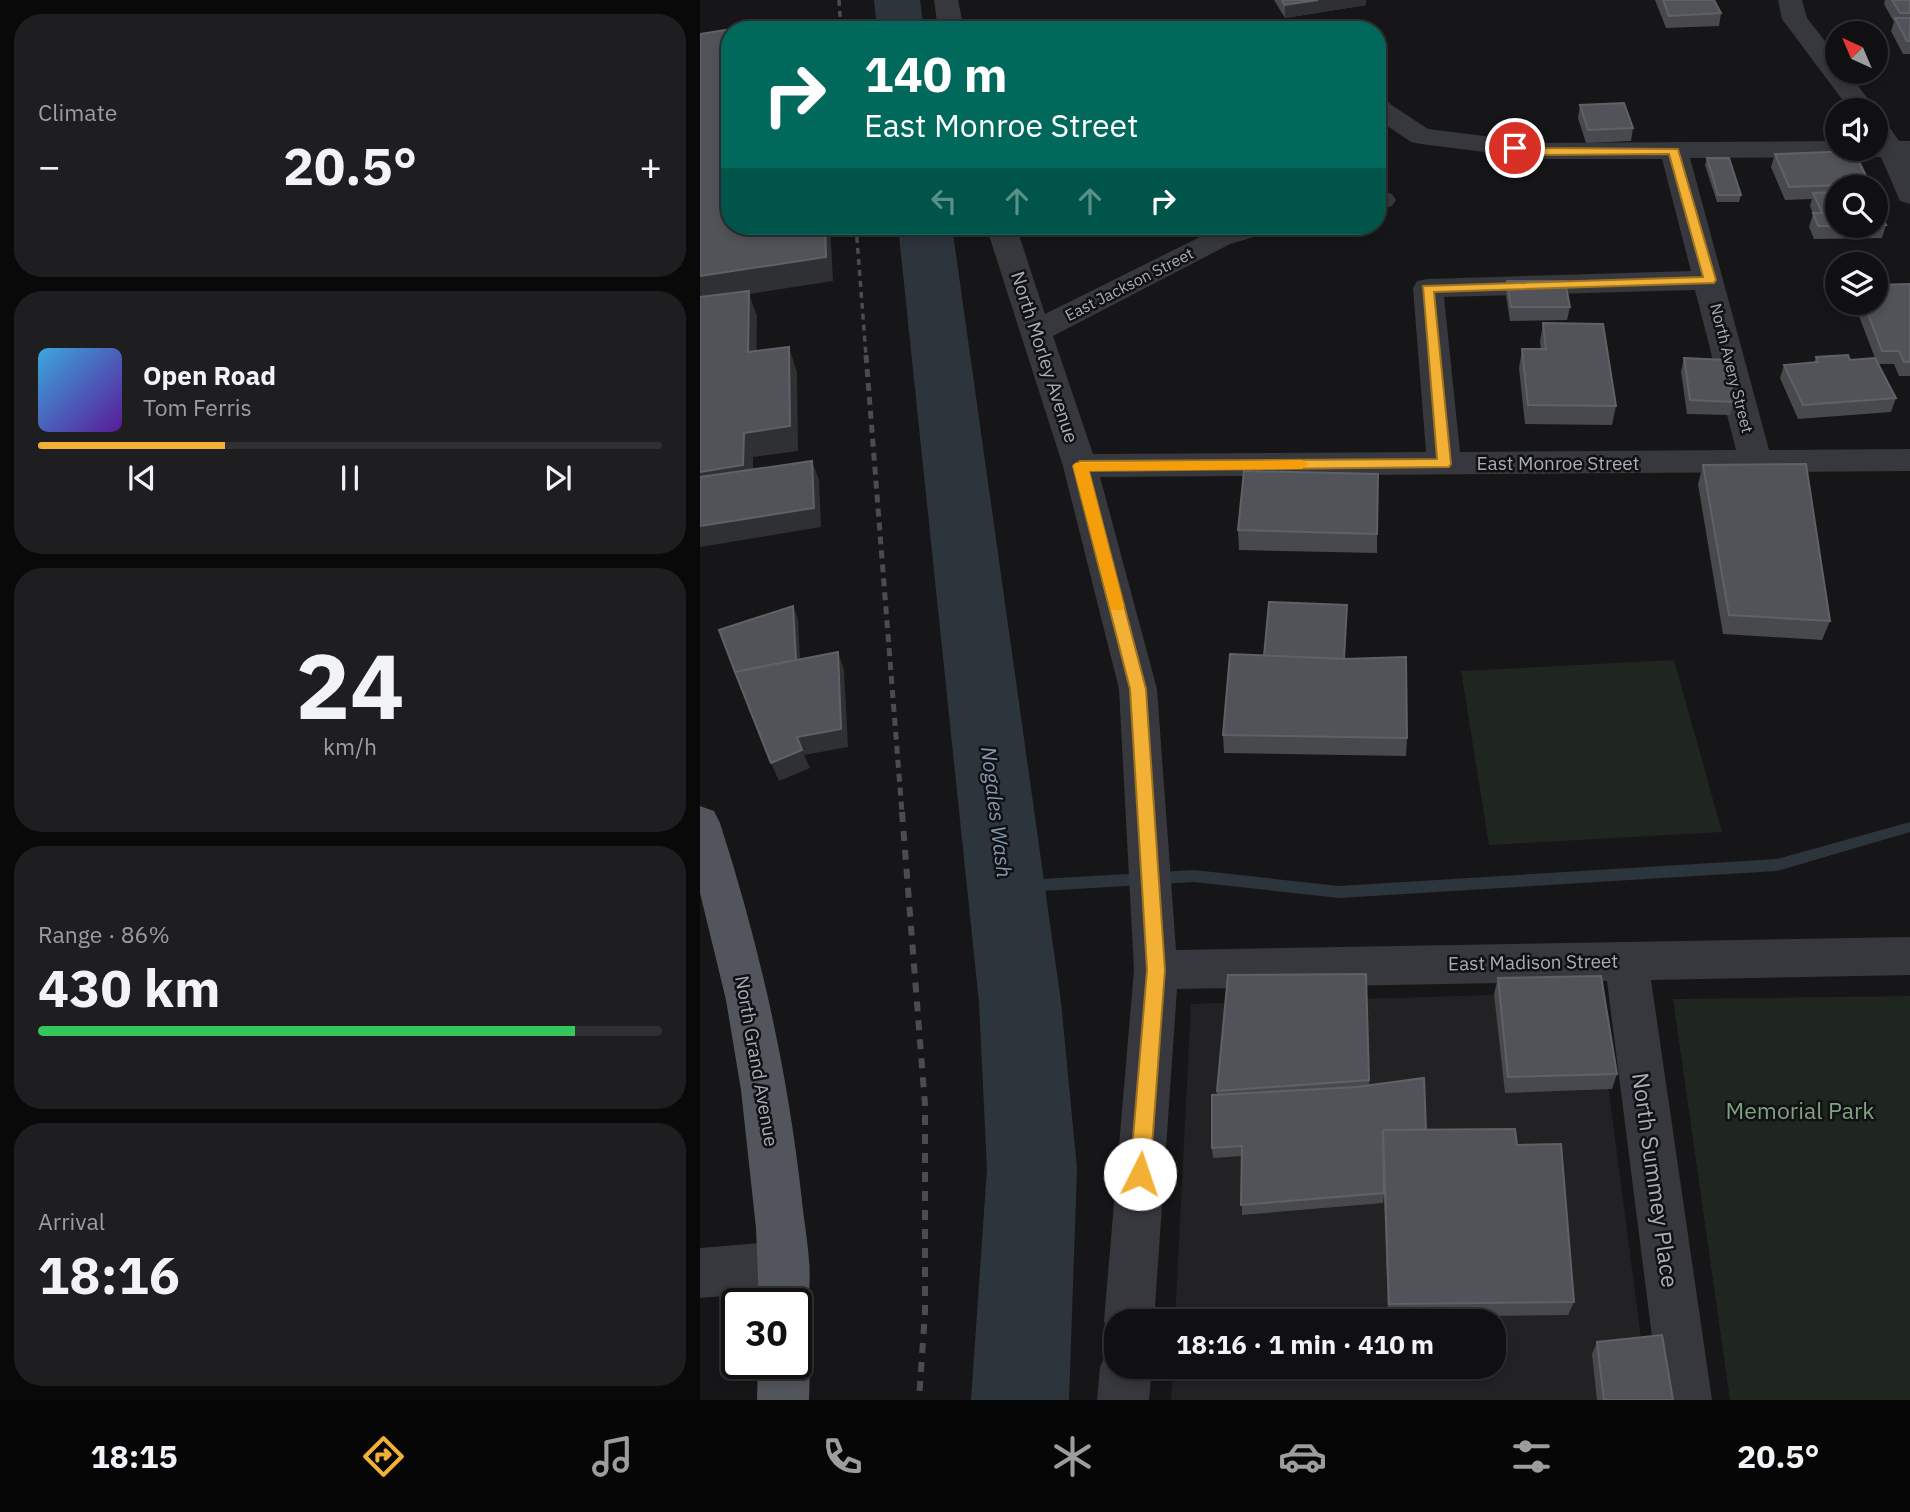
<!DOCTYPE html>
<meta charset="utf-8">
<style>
:root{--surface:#101012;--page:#1e1e20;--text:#f1f3f6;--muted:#9c9d9f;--line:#303032;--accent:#f2b134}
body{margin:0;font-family:"IBM Plex Sans",sans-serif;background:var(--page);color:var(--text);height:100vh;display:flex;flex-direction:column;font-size:26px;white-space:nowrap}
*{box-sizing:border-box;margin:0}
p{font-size:23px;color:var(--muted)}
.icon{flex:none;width:38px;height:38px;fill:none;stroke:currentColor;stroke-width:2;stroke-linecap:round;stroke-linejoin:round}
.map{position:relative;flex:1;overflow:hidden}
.panel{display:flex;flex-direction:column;gap:14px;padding:14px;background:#09090a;width:700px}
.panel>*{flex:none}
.hud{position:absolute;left:21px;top:21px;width:665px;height:214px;border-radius:28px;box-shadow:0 4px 10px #0003,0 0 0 2px var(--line);background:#00695c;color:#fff;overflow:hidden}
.needle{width:46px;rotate:316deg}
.tools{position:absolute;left:1125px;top:21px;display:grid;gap:14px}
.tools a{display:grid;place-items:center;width:63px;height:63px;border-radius:50%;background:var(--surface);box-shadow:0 4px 10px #0003,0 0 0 2px var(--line);font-size:35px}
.speed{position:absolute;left:21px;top:1288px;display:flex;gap:14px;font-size:35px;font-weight:700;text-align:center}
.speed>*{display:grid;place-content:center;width:91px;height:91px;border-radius:50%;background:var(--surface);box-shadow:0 4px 10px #0003,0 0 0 2px var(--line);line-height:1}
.speed .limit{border:4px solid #111;border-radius:10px;background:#fff;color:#111}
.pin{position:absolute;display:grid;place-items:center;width:60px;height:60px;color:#fff;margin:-30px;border:4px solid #fff;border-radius:50%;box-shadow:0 2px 7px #0007}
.me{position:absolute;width:77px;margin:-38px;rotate:4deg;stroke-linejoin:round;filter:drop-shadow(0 0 5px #0008)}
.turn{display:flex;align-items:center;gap:24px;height:147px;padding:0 28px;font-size:32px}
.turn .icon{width:91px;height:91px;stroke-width:2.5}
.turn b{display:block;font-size:49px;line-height:60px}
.lanes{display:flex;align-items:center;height:66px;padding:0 28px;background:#0003;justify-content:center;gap:35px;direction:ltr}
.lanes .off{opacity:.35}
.big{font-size:52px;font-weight:700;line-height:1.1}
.panel .tile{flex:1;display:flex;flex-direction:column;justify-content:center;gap:10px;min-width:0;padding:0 24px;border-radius:28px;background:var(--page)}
.panel .dial{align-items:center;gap:0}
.dial b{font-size:91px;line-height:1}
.song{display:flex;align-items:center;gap:21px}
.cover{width:84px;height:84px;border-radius:10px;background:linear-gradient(135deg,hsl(200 70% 55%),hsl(270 70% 35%))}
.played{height:7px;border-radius:4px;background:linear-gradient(90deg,var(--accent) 30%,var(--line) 30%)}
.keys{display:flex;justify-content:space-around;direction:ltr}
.heat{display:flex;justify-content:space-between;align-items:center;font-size:38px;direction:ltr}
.charge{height:10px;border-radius:5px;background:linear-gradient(90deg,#34c759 86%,var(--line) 0)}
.trip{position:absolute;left:404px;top:1309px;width:402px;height:70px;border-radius:28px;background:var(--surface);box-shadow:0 4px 10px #0003,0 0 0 2px var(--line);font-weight:700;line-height:70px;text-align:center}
.tab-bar{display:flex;height:112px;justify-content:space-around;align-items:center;background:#060607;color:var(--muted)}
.tab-bar .icon{width:49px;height:49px}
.tab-bar .current{color:var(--accent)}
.tab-bar b{font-size:32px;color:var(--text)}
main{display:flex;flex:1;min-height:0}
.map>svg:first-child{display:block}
.built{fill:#222225}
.green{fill:#1e261f}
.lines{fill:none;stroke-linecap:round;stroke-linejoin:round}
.stream{fill:#2c353c;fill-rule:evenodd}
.river{fill:#2c353c;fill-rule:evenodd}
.minor{fill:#37383d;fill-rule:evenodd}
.primary{fill:#53555c;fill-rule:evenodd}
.rail-far2{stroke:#4a4c52;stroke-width:3.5;stroke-dasharray:6 5;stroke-linecap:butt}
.rail-far1{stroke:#4a4c52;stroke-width:5;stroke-dasharray:8 6;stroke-linecap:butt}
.rail{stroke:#4a4c52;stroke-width:6;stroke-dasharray:10 9;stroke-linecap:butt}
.wall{fill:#47494d}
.shaded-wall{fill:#2f3033}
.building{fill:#525359;stroke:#5f6168;stroke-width:2}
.route{fill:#f2b134;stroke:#9d7322;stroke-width:2}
.slow{fill:#f59e0b}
.labels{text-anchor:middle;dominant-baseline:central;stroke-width:5;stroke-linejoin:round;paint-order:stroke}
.far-street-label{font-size:16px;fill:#a8adb8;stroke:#111113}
.street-label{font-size:19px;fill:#a8adb8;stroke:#111113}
.water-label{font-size:21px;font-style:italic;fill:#7f9bb3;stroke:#111113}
.near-park-label{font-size:23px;fill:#7fa381;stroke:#111113}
.near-street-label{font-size:23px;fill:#a8adb8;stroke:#111113}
</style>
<main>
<section class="panel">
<div class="tile"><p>Climate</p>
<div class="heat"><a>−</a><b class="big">20.5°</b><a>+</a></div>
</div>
<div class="tile">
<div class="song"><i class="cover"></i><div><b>Open Road</b><p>Tom Ferris</p></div></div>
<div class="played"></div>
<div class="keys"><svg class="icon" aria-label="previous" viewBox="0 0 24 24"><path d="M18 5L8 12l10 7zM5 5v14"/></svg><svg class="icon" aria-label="pause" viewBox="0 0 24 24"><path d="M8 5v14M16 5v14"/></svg><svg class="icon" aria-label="next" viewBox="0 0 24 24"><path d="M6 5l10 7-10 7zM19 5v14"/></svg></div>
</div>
<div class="tile dial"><b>24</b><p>km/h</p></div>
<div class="tile"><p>Range · 86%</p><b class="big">430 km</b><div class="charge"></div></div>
<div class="tile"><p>Arrival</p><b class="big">18:16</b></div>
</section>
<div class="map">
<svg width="1210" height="1400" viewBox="0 0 1210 1400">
<rect width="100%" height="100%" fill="#161618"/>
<!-- built -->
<polygon class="built" points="896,992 949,1400 471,1400 473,1367 794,1367 794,1321 475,1321 491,1004"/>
<!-- green -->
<g class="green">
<polygon points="974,660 1022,832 789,845 761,671"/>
<polygon points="1210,996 1210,1400 1030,1400 973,999"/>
</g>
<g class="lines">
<!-- stream -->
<polygon class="stream" points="1210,822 1210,832 1077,871 639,898 494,882 306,893 301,891 299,887 301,883 306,881 494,870 639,886 1077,859"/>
<!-- river -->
<g class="river">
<polygon points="174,0 220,0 224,30 177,30"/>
<polygon points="198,226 252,226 361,1002 377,1169 369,1400 271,1400 287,1169 279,1002"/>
</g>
<!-- minor -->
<g class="minor">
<polygon points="234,0 258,0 264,30 238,30"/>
<polygon points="1078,0 1102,0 1107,18 1138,58 1138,72 1148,72 1176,110 1176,111 1150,110 1082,19"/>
<polygon points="643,20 652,23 656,30 631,30 634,23"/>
<path d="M 677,96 L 686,98 L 690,104 L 728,129 L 839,143 L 1138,141 L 1138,149 L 1176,149 L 1178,123 L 1188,125 L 1199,141 L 1210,141 L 1210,204 L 1200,201 L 1181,157 L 990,158 L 1069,450 L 1210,449 L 1210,471 L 400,477 L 457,689 L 476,950 L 1210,937 L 1210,975 L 951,980 L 1012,1400 L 960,1400 L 907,981 L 477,989 L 454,1321 L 416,1321 L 416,1341 L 411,1339 L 404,1321 L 434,970 L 419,689 L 363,466 L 286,226 L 316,226 L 345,314 L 510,232 L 530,226 L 576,226 L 571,232 L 530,244 L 353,336 L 393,454 L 726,452 L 713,288 L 717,281 L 728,279 L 991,271 L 962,159 L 839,159 L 721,144 L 711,142 L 677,119 ZM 995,290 L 1036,450 L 760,452 L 744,297 Z"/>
<polygon points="682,191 692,194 696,200 692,206 677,210 677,192"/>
<polygon points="85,1241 103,1248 110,1266 103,1284 85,1291 0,1298 0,1248"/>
<polygon points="416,1345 416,1367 452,1367 449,1400 397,1400 400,1367 408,1349"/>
</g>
<!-- primary -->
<g class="primary">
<path d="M 0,806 L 14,811 L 20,823 C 60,947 88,1072 102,1201 C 106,1240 117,1285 102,1322 L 96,1324 L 96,1304 L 59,1304 L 56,1228 L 41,1090 L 26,1000 L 0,893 Z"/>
<polygon points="96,1342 102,1345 110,1363 109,1400 57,1400 58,1363 96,1363"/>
</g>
<!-- rail-far2 -->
<g class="rail-far2">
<polyline points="139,0 141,30"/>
<polyline points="156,226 166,356"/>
</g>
<!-- rail-far1 -->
<polyline class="rail-far1" points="166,355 202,813"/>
<!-- rail -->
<polyline class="rail" points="202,812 225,1105 225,1312 219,1400"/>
</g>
<!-- wall -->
<g class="wall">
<polygon points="574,0 666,0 666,5 585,18"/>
<polygon points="955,0 1014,0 1021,13 1019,26 966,28"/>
<polygon points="1185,0 1210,0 1210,54 1203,54 1191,31 1194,22 1184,4"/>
<polygon points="880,105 933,128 931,141 886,143 878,118"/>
<polygon points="1075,154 1170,184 1169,187 1138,187 1138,226 1176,226 1176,202 1186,225 1182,238 1114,239 1109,227 1113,214 1110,206 1112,199 1085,200 1071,167"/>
<polygon points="1007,158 1041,195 1039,202 1017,202 1005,165"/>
<polygon points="807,281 870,307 867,320 810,321 806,295"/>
<polygon points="1210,284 1210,376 1199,376 1194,364 1178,364 1196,398 1191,412 1098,419 1080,378 1084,365 1114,363 1116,357 1150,360 1175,358 1154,303 1176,303"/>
<polygon points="843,323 916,406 912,425 825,424 819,368 822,349 841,349 840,342"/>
<polygon points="984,358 1034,402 1030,415 987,414 981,372"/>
<polygon points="1003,465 1130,621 1122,640 1023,634 998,484"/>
<polygon points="538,530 677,534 677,553 539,550"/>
<polygon points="644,659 707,738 706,756 524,753 523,735"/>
<polygon points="798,978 917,1074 912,1089 805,1093 794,994"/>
<polygon points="669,1080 669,1085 726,1130 817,1145 874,1302 868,1315 688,1317 684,1196 683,1203 542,1215 542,1156 513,1158 512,1148 517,1091"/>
<polygon points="897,1342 973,1400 897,1400 892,1354"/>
</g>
<!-- shaded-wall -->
<g class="shaded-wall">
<polygon points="618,0 666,0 666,5 585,18 585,5"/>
<polygon points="125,226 130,226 133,281 49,294 57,316 56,377 0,302 0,276"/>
<polygon points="89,347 97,372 98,451 53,457 53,490 0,497 0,472 44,433"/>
<polygon points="112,461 119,480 121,527 0,547 0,526"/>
<polygon points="93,606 98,619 101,678 96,665"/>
<polygon points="138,652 144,670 148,747 104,755 97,737"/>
<polygon points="102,750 110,768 79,781 71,763"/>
</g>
<!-- building -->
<g class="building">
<polygon points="582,0 618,0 585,5"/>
<polygon points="963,0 1014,0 1021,13 969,16"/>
<polygon points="1192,0 1210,0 1210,13 1200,13"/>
<polygon points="1195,18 1210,18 1210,41 1207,41"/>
<polygon points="81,21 81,30 30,30 30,226 125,226 126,257 0,276 0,34"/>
<polygon points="924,103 933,128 888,130 880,105"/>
<polygon points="1154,151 1170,184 1089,187 1075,154"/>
<polygon points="1007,158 1029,158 1041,195 1018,195"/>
<polygon points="1138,192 1138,226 1118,226 1113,213 1122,213 1113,193"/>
<polygon points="1176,202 1186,225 1176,225"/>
<polygon points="807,281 865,281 870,307 811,307"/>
<polygon points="1210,284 1210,362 1204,362 1199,351 1182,351 1164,303 1176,303 1176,285"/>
<polygon points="49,291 48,352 89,347 90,426 44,433 43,465 0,472 0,297"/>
<polygon points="843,323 903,324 916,406 828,405 822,349 846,349"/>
<polygon points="1148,355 1150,360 1175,358 1196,398 1103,405 1084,365 1118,362 1116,357"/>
<polygon points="984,358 1027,360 1034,402 990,400"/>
<polygon points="112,461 114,508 0,526 0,477"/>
<polygon points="1106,464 1130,621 1029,615 1003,465"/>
<polygon points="544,471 678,474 677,534 538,530"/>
<polygon points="569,602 647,605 644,659 564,656"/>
<polygon points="93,606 96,660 35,672 19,630"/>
<polygon points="138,652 141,729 97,737 102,750 71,763 35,672"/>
<polygon points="530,654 644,659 706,657 707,738 523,735"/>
<polygon points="666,974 669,1080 517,1091 528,975"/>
<polygon points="901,976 917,1074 808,1077 798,978"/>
<polygon points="724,1078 726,1130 683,1130 684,1193 541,1205 542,1146 512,1148 512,1095 656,1087"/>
<polygon points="815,1129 817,1145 861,1144 874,1302 689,1304 683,1130"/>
<polygon points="962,1335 973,1400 904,1400 897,1342"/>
</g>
<!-- route -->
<polygon class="route" points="815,145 839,148 978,149 1016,280 1014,283 734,292 751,464 749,467 389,471 446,689 465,970 450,1174 447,1180 440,1183 433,1180 430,1174 447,970 430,689 373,466 380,461 737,459 723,286 1003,277 969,154 839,155 811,151 810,148"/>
<!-- slow -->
<polygon class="slow" points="602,460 609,464 602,469 389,471 424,606 422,610 411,610 373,466 375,463"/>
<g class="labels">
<!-- far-street labels -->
<g class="far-street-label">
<text transform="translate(429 284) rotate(-27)">East Jackson Street</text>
<text transform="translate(1032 368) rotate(76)">North Avery Street</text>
</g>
<!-- street labels -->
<g class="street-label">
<text transform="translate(345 357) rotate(72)">North Morley Avenue</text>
<text x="858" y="463">East Monroe Street</text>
<text transform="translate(833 962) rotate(-1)">East Madison Street</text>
<text transform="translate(57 1061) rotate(80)">North Grand Avenue</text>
</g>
<!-- water labels -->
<g class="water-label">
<text transform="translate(297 812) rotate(83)">Nogales Wash</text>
</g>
<!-- near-park labels -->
<g class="near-park-label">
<text x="1100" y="1110">Memorial Park</text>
</g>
<!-- near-street labels -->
<g class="near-street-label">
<text transform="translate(956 1180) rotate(82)">North Summey Place</text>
</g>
</g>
</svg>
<div class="tools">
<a><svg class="needle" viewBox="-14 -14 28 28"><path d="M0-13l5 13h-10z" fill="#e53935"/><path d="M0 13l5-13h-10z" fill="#9c9d9f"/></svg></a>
<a><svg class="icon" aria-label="sound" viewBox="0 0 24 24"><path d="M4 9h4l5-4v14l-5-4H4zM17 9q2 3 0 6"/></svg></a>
<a><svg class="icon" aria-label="search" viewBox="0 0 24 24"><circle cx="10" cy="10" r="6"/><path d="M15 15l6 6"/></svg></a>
<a><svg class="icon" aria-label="layers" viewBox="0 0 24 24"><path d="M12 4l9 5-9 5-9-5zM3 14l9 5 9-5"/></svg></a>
</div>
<div class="speed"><div class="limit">30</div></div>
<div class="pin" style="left:815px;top:148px;background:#d93025"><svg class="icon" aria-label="arrive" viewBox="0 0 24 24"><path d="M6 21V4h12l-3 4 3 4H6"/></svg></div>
<svg class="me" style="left:440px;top:1174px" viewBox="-20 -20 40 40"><circle r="19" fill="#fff"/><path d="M0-13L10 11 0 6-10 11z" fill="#f2b134"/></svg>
<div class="trip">18:16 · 1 min · 410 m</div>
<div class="hud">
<div class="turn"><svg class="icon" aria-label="right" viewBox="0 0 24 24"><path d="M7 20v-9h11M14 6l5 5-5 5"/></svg><div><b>140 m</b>East Monroe Street</div></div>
<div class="lanes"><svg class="icon off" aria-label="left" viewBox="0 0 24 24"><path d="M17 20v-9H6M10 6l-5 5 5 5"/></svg><svg class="icon off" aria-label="ahead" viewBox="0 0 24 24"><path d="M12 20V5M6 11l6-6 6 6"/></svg><svg class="icon off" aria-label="ahead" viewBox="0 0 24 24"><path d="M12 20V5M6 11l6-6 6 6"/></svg><svg class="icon" aria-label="right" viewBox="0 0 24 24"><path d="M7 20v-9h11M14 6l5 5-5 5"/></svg></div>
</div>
</div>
</main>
<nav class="tab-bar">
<b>18:15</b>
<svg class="icon current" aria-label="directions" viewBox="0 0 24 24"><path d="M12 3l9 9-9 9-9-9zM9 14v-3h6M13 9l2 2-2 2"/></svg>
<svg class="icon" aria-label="music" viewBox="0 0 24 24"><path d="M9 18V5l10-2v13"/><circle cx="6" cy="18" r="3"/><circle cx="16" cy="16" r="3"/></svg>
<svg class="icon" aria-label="phone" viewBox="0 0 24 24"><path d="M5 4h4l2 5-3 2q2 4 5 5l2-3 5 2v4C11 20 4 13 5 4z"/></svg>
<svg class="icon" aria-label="climate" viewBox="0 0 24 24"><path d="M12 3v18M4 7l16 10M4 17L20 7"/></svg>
<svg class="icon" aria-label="car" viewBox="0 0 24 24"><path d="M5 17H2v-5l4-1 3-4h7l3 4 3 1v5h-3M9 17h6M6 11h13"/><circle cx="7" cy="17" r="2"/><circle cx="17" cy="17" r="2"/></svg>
<svg class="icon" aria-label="filters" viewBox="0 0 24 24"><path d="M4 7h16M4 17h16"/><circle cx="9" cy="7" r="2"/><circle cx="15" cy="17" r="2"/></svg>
<b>20.5°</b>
</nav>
